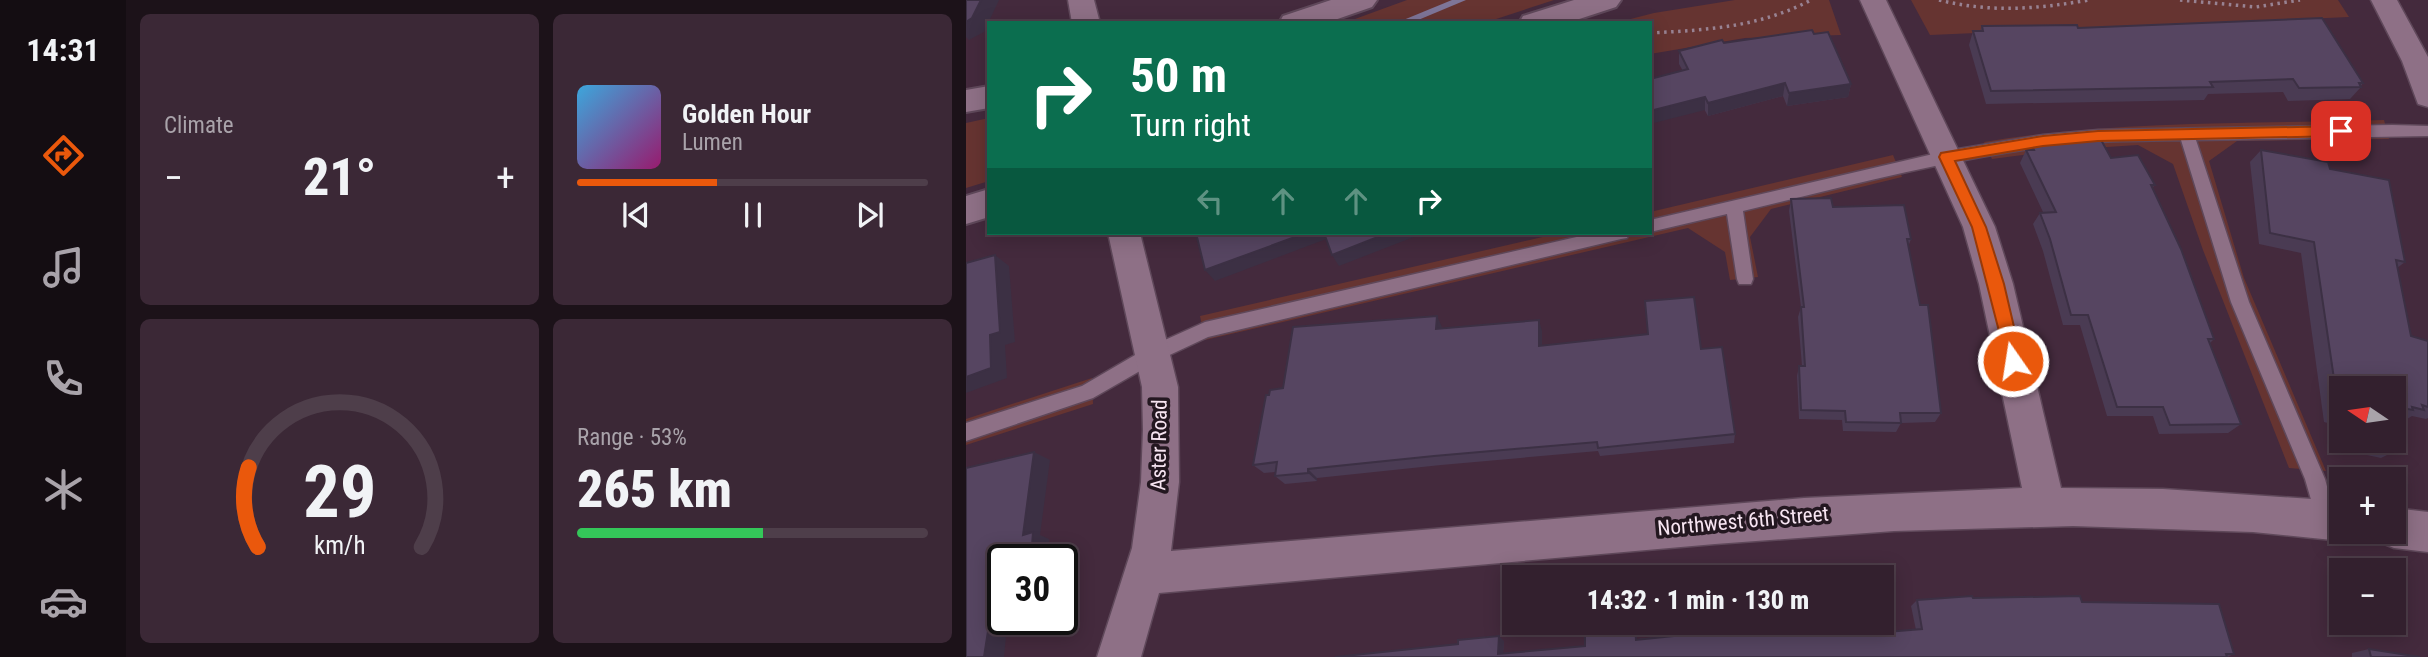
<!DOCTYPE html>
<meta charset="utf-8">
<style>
:root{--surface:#33202e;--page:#3b2836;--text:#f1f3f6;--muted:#a9a3aa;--line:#4e3e4a;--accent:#ea580c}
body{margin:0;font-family:"Roboto Condensed",sans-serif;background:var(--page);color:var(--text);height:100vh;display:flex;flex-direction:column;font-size:26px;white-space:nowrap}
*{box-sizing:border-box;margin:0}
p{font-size:23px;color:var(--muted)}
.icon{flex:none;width:38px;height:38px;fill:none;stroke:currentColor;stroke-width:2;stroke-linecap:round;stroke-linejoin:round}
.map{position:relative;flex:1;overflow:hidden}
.panel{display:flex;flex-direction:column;gap:14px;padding:14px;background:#1c1219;width:840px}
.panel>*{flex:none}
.guide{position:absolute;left:21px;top:21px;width:665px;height:214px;border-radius:0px;box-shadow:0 4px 18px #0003,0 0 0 2px var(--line);background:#0b6e4f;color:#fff;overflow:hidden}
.needle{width:46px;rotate:283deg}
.fabs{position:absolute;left:1363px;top:376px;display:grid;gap:14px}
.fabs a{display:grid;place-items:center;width:77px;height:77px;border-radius:0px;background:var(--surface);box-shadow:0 4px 18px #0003,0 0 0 2px var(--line);font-size:35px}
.speed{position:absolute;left:21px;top:544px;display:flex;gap:14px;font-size:35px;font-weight:700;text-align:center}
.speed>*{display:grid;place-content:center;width:91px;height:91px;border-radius:50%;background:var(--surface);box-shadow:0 4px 18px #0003,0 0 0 2px var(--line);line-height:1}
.speed .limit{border:4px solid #111;border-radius:10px;background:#fff;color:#111}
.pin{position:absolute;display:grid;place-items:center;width:60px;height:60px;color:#fff;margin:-30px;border-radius:14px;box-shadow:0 4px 10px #0006}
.me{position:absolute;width:77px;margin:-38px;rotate:347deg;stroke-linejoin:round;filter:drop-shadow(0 0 5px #0008)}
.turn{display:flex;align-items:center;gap:24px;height:147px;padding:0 28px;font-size:32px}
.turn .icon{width:91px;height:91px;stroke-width:2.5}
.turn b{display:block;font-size:49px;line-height:60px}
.lanes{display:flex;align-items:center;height:66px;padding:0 28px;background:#0003;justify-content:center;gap:35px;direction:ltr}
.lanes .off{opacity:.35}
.big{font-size:52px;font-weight:800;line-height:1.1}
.panel .card{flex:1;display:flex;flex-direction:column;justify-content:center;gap:10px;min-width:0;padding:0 24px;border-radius:10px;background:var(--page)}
.panel .dial{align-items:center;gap:0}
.dial svg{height:182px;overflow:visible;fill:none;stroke:var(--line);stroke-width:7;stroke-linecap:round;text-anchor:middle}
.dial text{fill:var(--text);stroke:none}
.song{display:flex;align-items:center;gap:21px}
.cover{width:84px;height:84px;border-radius:10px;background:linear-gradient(135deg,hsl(200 70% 55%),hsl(320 70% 35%))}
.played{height:7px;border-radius:4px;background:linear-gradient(90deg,var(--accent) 40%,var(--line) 40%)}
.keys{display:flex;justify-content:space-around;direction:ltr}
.heat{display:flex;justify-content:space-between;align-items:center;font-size:38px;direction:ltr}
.charge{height:10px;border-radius:5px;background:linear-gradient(90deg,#34c759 53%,var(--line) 0)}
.panel .tiles{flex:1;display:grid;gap:14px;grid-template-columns:repeat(2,1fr)}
.trip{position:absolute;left:536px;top:565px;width:392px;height:70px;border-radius:0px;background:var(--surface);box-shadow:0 4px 18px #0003,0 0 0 2px var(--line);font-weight:800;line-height:70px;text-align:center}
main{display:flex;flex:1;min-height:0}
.tab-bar{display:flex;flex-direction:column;width:126px;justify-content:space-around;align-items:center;background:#140d12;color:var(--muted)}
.tab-bar .icon{width:49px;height:49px}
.tab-bar .active{color:var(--accent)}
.tab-bar b{font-size:32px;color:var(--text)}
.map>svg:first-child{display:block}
.green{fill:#663431}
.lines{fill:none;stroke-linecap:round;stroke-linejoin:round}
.stream{fill:#7e7598;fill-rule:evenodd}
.service-casing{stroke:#5f485a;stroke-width:3}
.minor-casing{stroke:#5f485a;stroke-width:3}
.tertiary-casing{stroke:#5f485a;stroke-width:4}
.path{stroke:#988292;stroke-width:3.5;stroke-dasharray:2.5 4.5;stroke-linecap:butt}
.service{fill:#8e7086;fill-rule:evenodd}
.minor{fill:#8e7086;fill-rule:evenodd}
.tertiary{fill:#8e7086;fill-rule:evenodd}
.wall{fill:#4a3b53}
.shaded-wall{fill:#3c3044}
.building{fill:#564561;stroke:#3c3044;stroke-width:2}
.route{fill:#ea580c;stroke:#983908;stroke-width:2}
.labels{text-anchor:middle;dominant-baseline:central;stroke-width:7;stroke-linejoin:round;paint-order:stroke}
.street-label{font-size:21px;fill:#f7e5f2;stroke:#231720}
</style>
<main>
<nav class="tab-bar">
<b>14:31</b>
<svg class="icon active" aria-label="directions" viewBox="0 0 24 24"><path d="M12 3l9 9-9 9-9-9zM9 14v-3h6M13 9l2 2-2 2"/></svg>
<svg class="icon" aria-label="music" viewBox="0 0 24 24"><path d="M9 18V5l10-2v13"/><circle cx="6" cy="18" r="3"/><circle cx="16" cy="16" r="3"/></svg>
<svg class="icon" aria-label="phone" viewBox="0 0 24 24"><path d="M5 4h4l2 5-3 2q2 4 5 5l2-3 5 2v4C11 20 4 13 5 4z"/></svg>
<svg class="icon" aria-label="climate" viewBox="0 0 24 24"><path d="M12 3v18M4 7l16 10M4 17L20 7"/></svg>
<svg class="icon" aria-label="car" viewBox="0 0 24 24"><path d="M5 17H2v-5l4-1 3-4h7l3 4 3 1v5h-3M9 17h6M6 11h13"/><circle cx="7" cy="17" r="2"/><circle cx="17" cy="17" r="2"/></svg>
</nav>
<section class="panel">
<div class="tiles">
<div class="card"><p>Climate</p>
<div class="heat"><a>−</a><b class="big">21°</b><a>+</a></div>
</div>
<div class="card">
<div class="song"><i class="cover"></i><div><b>Golden Hour</b><p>Lumen</p></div></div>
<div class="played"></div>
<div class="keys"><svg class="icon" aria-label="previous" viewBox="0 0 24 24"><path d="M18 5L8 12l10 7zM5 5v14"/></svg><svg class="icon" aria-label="pause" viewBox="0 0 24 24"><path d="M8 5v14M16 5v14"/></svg><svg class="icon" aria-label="next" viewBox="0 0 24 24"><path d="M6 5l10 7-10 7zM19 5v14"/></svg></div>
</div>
<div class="card dial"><svg viewBox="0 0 100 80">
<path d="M14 69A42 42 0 1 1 86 69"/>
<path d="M14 69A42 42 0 0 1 10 34" stroke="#ea580c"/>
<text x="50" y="56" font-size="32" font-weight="700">29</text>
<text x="50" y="72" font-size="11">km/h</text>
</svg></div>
<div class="card"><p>Range · 53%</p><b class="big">265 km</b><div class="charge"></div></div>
</div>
</section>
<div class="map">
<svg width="1462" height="657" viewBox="0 0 1462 657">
<rect width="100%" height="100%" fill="#442a3d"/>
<!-- green -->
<g class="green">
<polygon points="441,0 588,0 518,23 378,23"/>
<polygon points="769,0 863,0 875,35 779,38 684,54 684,23 649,23 688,13"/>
<polygon points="945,0 1372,0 1383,17 964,35"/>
<polygon points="23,118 23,181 0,188 0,123"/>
<path d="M 1418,120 L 1423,139 L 1271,141 L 1243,161 L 1278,278 L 1360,471 L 1323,468 L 1237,250 L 1207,164 L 1172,145 L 1094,150 L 1026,159 L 1018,142 C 1149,120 1284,124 1418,120 Z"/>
<polygon points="927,155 936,177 805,209 784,237 792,277 764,280 759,252 722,228 239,340 234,316 594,233 684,233 684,212"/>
<polygon points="126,378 127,404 0,445 0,419"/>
</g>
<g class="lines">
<!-- stream -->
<polygon class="stream" points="486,0 500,0 445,23 430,23"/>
<!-- service casing -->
<g class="service-casing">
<g id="service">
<path d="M 1426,125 L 1462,126 L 1462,136 L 1230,140 L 1283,302 L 1359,479 L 1370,520 L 1367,527 L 1360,530 L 1353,527 L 1339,479 L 1265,302 L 1215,140 C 1169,141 1122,140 1076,147 C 975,161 876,187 777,211 L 787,279 L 785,284 L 773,284 L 771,279 L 761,214 L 684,232 L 684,220 L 980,151 L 1077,135 L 1132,130 Z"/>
<polygon points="628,233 663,233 661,238 655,239 242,337 193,360 127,398 0,441 0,423 116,386 181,348 239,322"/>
</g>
</g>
<!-- minor casing -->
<g class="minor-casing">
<g id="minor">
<polygon points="102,0 128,0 134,23 106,23"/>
<polygon points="894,0 920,0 1029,227 1047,284 1095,488 1197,489 1376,501 1376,532 1391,532 1390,535 1376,541 1287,532 1107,526 928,531 749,544 193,593 175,657 131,657 166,548 175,482 177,430 176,387 142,233 174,233 212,387 213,482 205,551 838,498 1056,488 1013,284 997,227"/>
<polygon points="1405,0 1431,0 1462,57 1462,107 1452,104 1436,61"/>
<polygon points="1428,508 1462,512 1462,552 1428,548 1414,542 1410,532 1428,532"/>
</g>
</g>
<!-- tertiary casing -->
<g class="tertiary-casing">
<g id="tertiary">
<polygon points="365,0 411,0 406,7 360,23 313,23 317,16"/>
<polygon points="608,0 655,0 650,7 601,23 553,23 557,16"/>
<polygon points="23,86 23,108 0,112 0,90"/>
<polygon points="23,189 23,217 0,224 0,196"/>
</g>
</g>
<!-- path -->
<g class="path">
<path d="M 973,0 C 1025,13 1071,9 1123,0"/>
<polyline points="1214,0 1290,7 1334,0"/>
<path d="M 684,33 C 741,30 794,27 845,0"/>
</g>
<!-- service -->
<use href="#service" class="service"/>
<!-- minor -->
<use href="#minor" class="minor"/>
<!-- tertiary -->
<use href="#tertiary" class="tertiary"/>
</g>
<!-- wall -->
<g class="wall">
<polygon points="1016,26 1112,28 1397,83 1395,86 1395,87 1384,99 1322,101 1317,92 1242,94 1238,100 1020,104 1003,45 1007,31 1014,31"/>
<polygon points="848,34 885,84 882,97 821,106 817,96 742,116 713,64 713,51 758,43"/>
<polygon points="1066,146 1145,158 1189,185 1186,188 1248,339 1244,343 1275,424 1262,433 1193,434 1187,416 1141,416 1114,325 1097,325 1077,251 1067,224 1074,213 1077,212 1054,163 1060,150 1064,150"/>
<polygon points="1295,150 1364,169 1439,262 1431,268 1445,336 1462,341 1462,418 1460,419 1446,416 1441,419 1435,417 1433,418 1435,425 1428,429 1428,388 1376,388 1376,441 1428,441 1431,450 1415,458 1373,449 1369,425 1358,422 1335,253 1293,244 1284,162"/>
<polygon points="825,199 867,207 945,239 942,247 975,413 969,422 935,423 930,432 877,431 876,420 833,419 831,376 833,366 836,366 832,317 835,307 823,211"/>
<polygon points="476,327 476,329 576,331 576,346 735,349 769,434 768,443 634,456 632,451 475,465 351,478 351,481 319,484 309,476 309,472 298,473 287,465 303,395 317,388"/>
<polygon points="1007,598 1116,602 1268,654 1261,657 369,657 538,641 537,653 619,646 669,625 671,639 735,633 735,623 883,635 950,630 945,606 951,600"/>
<polygon points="1403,649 1454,657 1386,657 1386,653"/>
</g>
<!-- shaded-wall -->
<g class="shaded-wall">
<polygon points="15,0 33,0 18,32 3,40 0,37 0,22"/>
<polygon points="819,83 817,96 742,116 742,103"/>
<polygon points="885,84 882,97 821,106 823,93"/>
<polygon points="739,97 739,110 684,124 684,111"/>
<polygon points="340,233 360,233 363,238 249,281 239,270"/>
<polygon points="422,233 468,233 454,238 453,235 373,266 366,255"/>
<polygon points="29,255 43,266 49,342 39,345 41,378 0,393 0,377 24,335"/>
<polygon points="471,316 476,327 475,340 470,329"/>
<polygon points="573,320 576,331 576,356 573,346"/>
<polygon points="68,452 84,460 74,535 83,539 83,545 94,550 92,560 75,560 57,535"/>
<polygon points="342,469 351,478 351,481 342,473"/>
<polygon points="55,620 74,620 72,628 40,636 38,657 18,657 22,631"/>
<polygon points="533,636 538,641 537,657 532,654"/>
</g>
<!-- building -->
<g class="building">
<polygon points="0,0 15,0 6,18 0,22"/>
<polygon points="1356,18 1397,83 1393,83 1395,87 1333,88 1327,79 1244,82 1247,87 1025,91 1007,31 1017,31 1016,26 1111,25 1112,28"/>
<polygon points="846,30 848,34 862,32 885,84 823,93 819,83 742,103 739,97 684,111 684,79 722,69 713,51 756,40 758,43"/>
<polygon points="1134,138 1145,158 1172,155 1189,185 1185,185 1215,249 1248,339 1242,339 1275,424 1204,425 1197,407 1151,407 1122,315 1105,315 1084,239 1074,213 1090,212 1060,150 1068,150 1066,146"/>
<polygon points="1295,150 1362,162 1364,169 1423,180 1439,262 1430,260 1445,336 1462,341 1462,407 1456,405 1458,410 1446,407 1447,410 1431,407 1435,425 1428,424 1428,388 1376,388 1376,414 1373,413 1348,242 1304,233"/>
<polygon points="865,198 867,207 938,205 945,239 941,239 954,305 962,305 975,413 934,413 935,423 880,422 879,411 835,410 833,366 839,366 835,307 838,307 825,199"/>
<polygon points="230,233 340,233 239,270"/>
<polygon points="358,233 422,233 366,255"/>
<polygon points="29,255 34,332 24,335 25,368 0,377 0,263"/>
<polygon points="728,297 735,349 756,347 769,434 632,448 631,442 468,456 342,469 342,473 309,476 311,462 287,465 300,395 303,395 304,390 317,388 327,327 471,316 470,329 573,320 573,346 682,334 679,301"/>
<polygon points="1428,433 1431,450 1392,441 1428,441"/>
<polygon points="68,452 57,535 67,532 66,546 78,543 75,560 37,560 37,620 55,620 55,623 22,631 18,657 0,657 0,468"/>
<polygon points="1006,596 1007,598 1114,596 1116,602 1253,604 1268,654 1260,654 1261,657 369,657 492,644 492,640 533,636 532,654 619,646 619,630 669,625 670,640 736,633 735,623 881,623 883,635 956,629 951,600"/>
<polygon points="1403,649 1454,657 1405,657"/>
</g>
<!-- route -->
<polygon class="route" points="1375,126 1381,131 1375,136 1132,141 1077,146 989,161 1020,227 1038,284 1056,361 1053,366 1042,366 1006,227 973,157 975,153 1077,136 1132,131"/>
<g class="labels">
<!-- street labels -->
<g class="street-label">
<text transform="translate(193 445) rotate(-89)">Aster Road</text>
<text transform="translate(777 521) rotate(-5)">Northwest 6th Street</text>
</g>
</g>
</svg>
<div class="fabs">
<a><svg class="needle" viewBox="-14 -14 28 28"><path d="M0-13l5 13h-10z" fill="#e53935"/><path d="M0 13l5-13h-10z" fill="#a9a3aa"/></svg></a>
<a>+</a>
<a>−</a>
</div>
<div class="speed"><div class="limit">30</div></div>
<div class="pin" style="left:1375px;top:131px;background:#d93025"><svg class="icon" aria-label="arrive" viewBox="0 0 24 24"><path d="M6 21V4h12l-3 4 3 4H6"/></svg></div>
<svg class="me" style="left:1047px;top:361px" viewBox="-20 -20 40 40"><circle r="17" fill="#ea580c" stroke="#fff" stroke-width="3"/><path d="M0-11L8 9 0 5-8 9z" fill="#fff"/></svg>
<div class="trip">14:32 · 1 min · 130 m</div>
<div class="guide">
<div class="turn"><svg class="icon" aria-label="right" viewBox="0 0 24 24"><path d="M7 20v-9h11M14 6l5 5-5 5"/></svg><div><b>50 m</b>Turn right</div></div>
<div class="lanes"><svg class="icon off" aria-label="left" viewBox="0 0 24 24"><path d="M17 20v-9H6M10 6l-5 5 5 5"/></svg><svg class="icon off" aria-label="ahead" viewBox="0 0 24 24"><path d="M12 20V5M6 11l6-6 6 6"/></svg><svg class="icon off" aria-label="ahead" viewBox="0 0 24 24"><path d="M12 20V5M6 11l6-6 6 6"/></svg><svg class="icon" aria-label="right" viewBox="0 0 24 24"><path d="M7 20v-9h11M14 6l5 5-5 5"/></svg></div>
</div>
</div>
</main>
